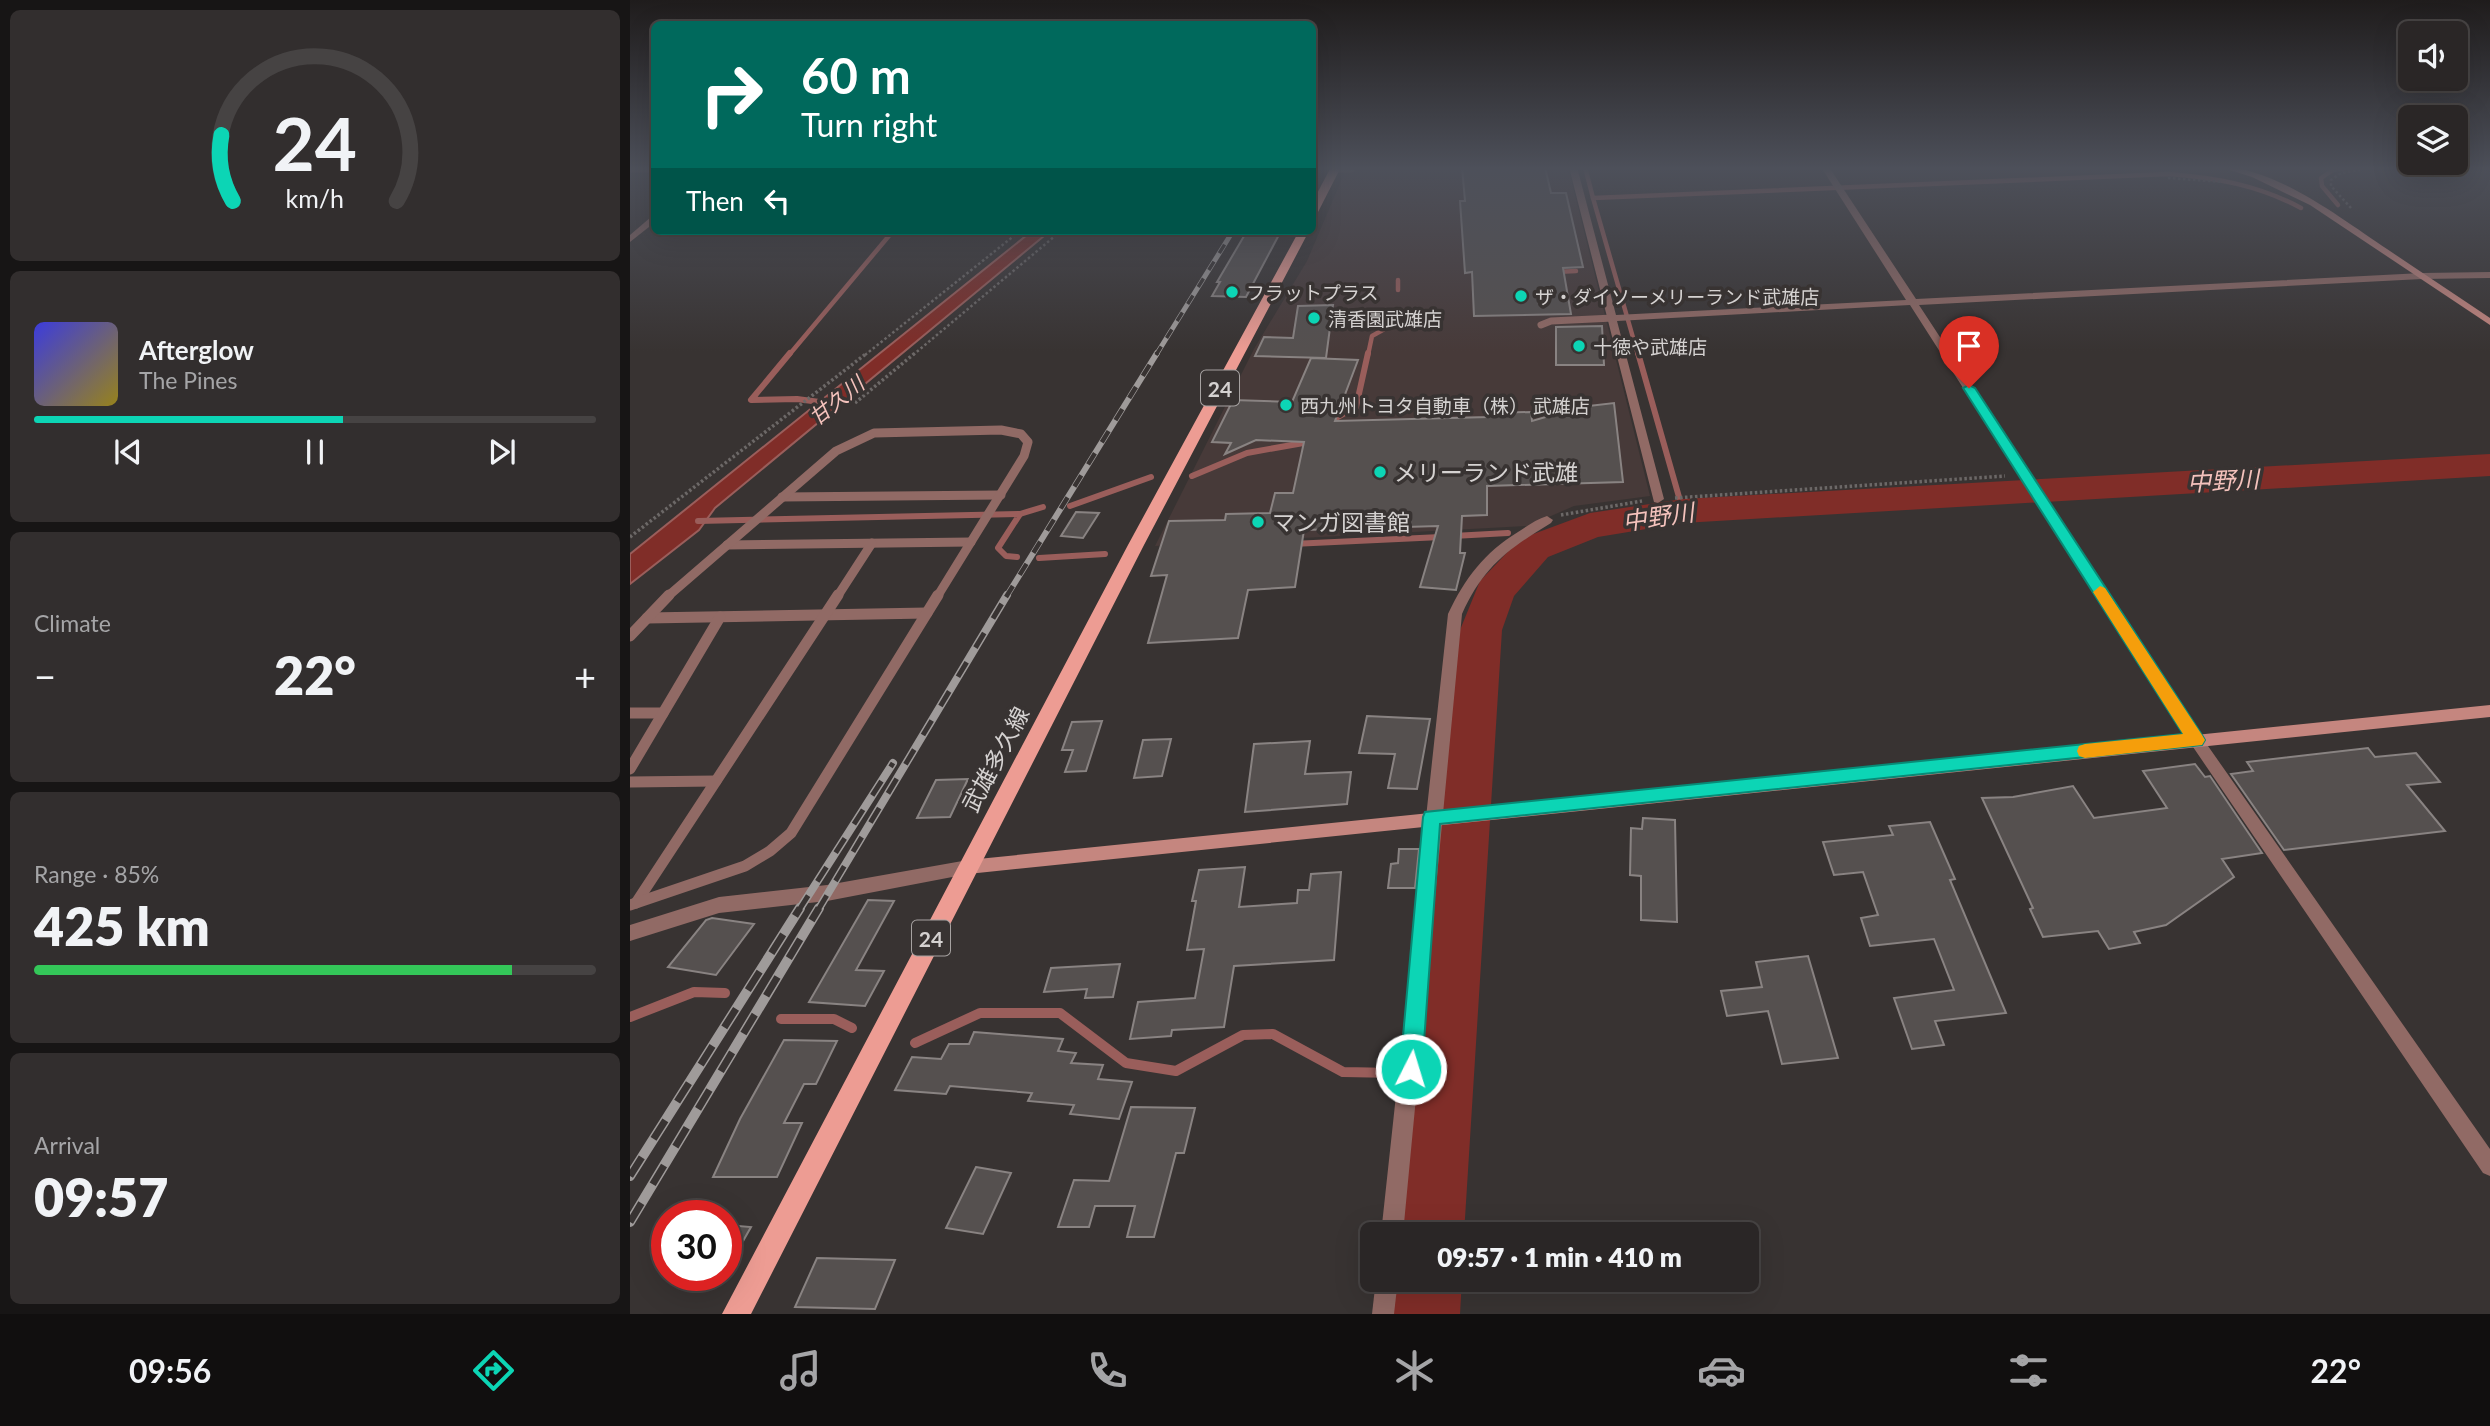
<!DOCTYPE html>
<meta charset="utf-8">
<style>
:root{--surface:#2a2626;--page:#322e2e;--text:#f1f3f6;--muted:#a5a5a7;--line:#464343;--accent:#0cd5b5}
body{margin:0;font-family:Lato,"Noto Sans JP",sans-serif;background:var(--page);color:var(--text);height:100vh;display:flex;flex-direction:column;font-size:26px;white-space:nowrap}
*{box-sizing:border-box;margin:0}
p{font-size:23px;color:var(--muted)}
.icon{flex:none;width:38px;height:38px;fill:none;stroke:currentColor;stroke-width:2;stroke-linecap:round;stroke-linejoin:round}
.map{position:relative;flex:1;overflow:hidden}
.details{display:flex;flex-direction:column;gap:10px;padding:10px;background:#171515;width:630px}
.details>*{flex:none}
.guide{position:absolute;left:21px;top:21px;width:665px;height:214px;border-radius:10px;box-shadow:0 7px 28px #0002,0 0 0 2px var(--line);background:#00695c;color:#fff;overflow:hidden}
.fabs{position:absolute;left:1768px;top:21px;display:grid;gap:14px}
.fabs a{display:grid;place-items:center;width:70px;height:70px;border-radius:10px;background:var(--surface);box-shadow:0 7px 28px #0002,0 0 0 2px var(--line);font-size:35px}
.speed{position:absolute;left:21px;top:1200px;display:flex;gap:14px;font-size:35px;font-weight:700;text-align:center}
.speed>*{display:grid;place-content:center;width:91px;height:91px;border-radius:50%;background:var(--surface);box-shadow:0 7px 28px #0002,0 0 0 2px var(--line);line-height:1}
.speed .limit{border:10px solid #d22;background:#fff;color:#111}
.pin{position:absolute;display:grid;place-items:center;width:60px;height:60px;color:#fff;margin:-72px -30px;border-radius:50% 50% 50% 0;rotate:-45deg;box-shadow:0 0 7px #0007}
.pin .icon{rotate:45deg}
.me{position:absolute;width:77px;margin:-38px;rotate:5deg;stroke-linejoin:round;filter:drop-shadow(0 0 5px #0008)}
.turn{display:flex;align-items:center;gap:24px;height:147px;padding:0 35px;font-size:32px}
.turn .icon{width:91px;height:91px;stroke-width:2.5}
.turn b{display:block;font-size:49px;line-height:60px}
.then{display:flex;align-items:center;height:66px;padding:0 35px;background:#0003;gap:14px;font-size:26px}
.big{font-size:52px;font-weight:800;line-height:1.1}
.details .widget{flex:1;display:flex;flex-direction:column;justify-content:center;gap:10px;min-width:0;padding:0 24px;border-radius:10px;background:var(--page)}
.details .dial{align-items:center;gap:0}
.dial svg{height:182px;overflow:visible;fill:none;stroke:var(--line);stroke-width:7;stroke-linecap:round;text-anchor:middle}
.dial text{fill:var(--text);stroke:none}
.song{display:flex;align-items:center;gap:21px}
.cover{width:84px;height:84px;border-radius:10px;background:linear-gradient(135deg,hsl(240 70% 55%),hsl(50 70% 35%))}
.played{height:7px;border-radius:4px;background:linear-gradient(90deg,var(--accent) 55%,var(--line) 55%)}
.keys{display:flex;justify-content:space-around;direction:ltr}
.heat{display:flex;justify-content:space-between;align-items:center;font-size:38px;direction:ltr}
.charge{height:10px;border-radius:5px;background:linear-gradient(90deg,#34c759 85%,var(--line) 0)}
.trip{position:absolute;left:730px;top:1222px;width:399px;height:70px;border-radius:10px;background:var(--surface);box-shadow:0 7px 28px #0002,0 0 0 2px var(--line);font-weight:800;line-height:70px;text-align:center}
.tab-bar{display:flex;height:112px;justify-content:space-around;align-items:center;background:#110f0f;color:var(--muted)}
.tab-bar .icon{width:49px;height:49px}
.tab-bar .current{color:var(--accent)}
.tab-bar b{font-size:32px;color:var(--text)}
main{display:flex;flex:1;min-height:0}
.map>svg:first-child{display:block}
.built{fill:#473a39}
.water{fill:#802d28;stroke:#9a5e5b;stroke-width:2}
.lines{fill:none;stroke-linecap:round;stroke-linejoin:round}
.stream-far2{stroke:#9a5e5b;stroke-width:4.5}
.stream-far1{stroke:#9a5e5b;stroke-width:6}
.stream{stroke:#9a5e5b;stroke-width:10}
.river{fill:#802d28;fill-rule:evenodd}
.building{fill:#55504f;stroke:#898382;stroke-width:2}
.path-far1{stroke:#6c6867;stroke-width:2.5;stroke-dasharray:2.5 2.5;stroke-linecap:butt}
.path{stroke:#6c6867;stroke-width:3.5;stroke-dasharray:2.5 2.5;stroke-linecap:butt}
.lane-far2{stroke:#916a65;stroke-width:7}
.lane-far1{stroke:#916a65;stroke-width:9}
.lane{stroke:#916a65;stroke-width:11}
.street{fill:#916a65;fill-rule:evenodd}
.secondary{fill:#c5867f;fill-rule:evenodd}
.primary{fill:#ed9c93;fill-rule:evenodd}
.rail-far3-casing{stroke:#9f9b9a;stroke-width:5}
.rail-far2-casing{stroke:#9f9b9a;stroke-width:6}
.rail-far1-casing{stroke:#9f9b9a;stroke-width:8}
.rail-casing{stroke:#9f9b9a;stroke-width:10}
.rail-far3{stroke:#383332;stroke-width:3.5;stroke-dasharray:10;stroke-linecap:butt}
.rail-far2{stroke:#383332;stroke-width:4.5;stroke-dasharray:13;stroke-linecap:butt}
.rail-far1{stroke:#383332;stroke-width:5;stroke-dasharray:17;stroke-linecap:butt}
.rail{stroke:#383332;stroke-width:7;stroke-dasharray:22;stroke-linecap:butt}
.route{fill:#0cd5b5;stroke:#088a76;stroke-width:2}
.slow{fill:#f59e0b}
.poi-dot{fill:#0cd5b5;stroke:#383332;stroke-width:2.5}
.labels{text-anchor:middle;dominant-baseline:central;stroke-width:7;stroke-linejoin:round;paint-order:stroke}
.far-poi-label{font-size:19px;fill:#d5d2d1;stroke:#383332;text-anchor:start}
.shield{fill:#383332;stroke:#a6a2a1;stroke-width:2}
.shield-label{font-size:21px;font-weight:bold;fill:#d5d2d1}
.far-water-label{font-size:21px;font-style:italic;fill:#f4c2bc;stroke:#383332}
.poi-label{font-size:23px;fill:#d5d2d1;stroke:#383332;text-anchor:start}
.street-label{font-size:23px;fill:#d5d2d1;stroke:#383332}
.water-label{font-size:24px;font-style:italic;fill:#f4c2bc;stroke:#383332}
</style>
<main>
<section class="details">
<div class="widget dial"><svg viewBox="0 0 100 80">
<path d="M14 69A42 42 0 1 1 86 69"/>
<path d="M14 69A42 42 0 0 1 9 40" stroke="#0cd5b5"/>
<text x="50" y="56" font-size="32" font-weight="700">24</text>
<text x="50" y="72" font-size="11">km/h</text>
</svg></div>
<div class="widget">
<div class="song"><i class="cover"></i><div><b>Afterglow</b><p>The Pines</p></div></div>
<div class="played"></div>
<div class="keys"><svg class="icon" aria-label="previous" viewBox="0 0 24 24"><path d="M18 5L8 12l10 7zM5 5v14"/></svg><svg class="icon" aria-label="pause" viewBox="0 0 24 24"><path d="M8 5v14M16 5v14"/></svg><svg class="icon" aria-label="next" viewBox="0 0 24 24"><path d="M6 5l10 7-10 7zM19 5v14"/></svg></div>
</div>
<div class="widget"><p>Climate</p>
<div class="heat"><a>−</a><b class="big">22°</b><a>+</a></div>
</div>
<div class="widget"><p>Range · 85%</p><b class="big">425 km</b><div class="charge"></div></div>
<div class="widget"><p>Arrival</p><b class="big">09:57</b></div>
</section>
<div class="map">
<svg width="1860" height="1314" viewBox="0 0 1860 1314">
<rect width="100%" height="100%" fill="#383332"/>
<!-- built -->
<polygon class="built" points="717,167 938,167 1020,496 944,506 898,526 525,546 624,349 677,261"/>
<!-- water -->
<polygon class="water" points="402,231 420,231 85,508 69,530 0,584 0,554"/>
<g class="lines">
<!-- stream-far2 -->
<g class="stream-far2">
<polyline points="955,167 963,198"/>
<polyline points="0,170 24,170"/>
<polyline points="1708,205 1692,186 1691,178 1703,170 1721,167"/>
<polyline points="925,272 946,271"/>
<polyline points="768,280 768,290"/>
<polyline points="159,355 263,231"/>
<polyline points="738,355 742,336 767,322"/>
<path d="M 1008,355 L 963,198 L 1539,174 C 1587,178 1628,185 1671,208"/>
</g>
<!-- stream-far1 -->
<g class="stream-far1">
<polyline points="160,353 121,400 167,399 197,403"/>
<polyline points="1008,353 1053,511"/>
<polyline points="699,422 726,407 738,353"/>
<polyline points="562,476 617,453 679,442"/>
<polyline points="440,506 521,477"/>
<polyline points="390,514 413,507"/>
<polyline points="68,521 390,514 368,548 376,556 387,557"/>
<polyline points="823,536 878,533"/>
<polyline points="662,544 811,537"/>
<polyline points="409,558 475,554"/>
</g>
<!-- stream -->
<g class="stream">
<polyline points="0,1017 64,992 95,993"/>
<polyline points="151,1019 204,1019 222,1028"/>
<polyline points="285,1043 350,1013 430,1013 496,1063 546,1071 613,1035 643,1034 713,1072 766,1073"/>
</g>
<!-- river -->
<g class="river">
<polygon points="1860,454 1860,476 1053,523 968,537 918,557 884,596 872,630 834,1234 768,1234 830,630 850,581 890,539 960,513 1053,499"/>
<polygon points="764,1279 832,1279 830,1314 760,1314"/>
</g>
</g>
<!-- building -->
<g class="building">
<polygon points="832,167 915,167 921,193 936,193 953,267 933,268 941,314 844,316 842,272 835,273 830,201 835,201"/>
<polygon points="617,231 651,231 616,297 582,296 590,282 587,282"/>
<polygon points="703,305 696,358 625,356 634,337 663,338 668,306"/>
<polygon points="972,326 974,365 926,365 926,327"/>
<polygon points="681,358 728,360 705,421 858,417 857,413 901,412 902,421 950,407 984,403 993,482 857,486 857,515 832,516 830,553 835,553 826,590 790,587 808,526 674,530 665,587 618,590 608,638 518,643 537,575 521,576 539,521 595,520 596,514 640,513 645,493 663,493 674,442 626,440 595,454 601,443 582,442 603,400 662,402"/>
<polygon points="446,512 469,513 453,538 431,536"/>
<polygon points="737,716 800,719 787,789 758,788 765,754 729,753"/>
<polygon points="472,721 456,771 435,772 443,750 432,750 442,722"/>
<polygon points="541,739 532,776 504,778 513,740"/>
<polygon points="680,741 675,774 721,772 717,804 615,812 624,744"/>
<polygon points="1738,748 1745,757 1786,753 1810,782 1777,785 1815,831 1654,850 1601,774 1623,771 1617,762"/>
<polygon points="1565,764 1575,777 1580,776 1632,853 1592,859 1604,877 1536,925 1504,932 1510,943 1479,949 1468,931 1413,937 1400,909 1403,908 1352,798 1383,797 1443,786 1464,818 1537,808 1513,771"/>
<polygon points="338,779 320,817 287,818 306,780"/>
<polygon points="1013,818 1045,820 1047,922 1011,920 1011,876 1000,875 1001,828 1012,829"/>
<polygon points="1300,822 1325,879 1320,880 1376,1013 1305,1021 1314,1045 1282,1049 1264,998 1324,990 1304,939 1240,946 1231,918 1248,915 1233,872 1204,875 1193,842 1263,835 1259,826"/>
<polygon points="769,849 789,849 785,888 758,888 761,864 768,863"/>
<polygon points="615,867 609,907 667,903 668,890 679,890 681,874 711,872 704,960 604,966 594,1027 542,1030 541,1036 500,1039 508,1002 565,998 574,949 557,950 566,901 562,901 569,870"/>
<polygon points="238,900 264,901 226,970 254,971 235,1006 179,1002"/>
<polygon points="82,918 124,924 86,975 38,967 76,920"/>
<polygon points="1178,956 1208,1058 1152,1064 1138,1011 1097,1016 1091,991 1132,987 1126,962"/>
<polygon points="490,964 483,997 455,998 457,989 414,992 421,968"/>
<polygon points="344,1032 433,1039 428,1051 446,1053 441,1063 473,1065 468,1079 502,1082 489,1119 440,1114 444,1105 398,1101 402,1093 320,1086 316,1094 265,1090 282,1057 311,1059 319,1044 339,1044"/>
<polygon points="154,1040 207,1041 186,1084 174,1084 154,1123 172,1123 147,1177 83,1177 110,1119"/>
<polygon points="501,1107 565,1108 554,1153 546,1153 524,1237 497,1237 505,1206 465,1206 459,1227 428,1227 444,1180 479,1181"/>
<polygon points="346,1167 381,1173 353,1234 316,1228"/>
<polygon points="96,1225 121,1227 96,1271"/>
<polygon points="187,1258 265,1260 245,1309 165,1307"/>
</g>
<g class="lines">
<!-- path-far1 -->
<g class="path-far1">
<polyline points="1538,178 1593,182"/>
<polyline points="1721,208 1701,186 1701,180 1711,173 1747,167"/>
<polyline points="235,355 390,231"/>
<polyline points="283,355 431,231"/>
</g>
<!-- path -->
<g class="path">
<polyline points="225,403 285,353"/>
<polyline points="1045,498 1375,476"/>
<polyline points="931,515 1012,501"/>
<polyline points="0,537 237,353"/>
</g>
<!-- lane-far2 -->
<g class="lane-far2">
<polyline points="705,169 721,169"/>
<polyline points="911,325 921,321 983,318"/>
</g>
<!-- lane-far1 -->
<g class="lane-far1">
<polyline points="152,497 371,495"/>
<polyline points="97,545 341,542"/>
<polyline points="37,597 206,451 244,433 371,430 391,434 398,442 394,456 307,597"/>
<polyline points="207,597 242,543"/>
</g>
<!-- lane -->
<g class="lane">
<polyline points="17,618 297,613"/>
<polyline points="0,636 39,595"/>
<polyline points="0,713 33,713"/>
<polyline points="0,769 90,617"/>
<polyline points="0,782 86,781"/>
<polyline points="6,903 208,595"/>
<polyline points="0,905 115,866 140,851 161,833 308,595"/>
</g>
<!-- street -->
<g class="street">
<polygon points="939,167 947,167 986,315 1276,300 1191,167 1199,167 1286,299 1792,273 1860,272 1860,278 1792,279 1289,305 1571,736 1860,1149 1860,1176 1853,1173 1561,744 1280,305 987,321 1034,499 1028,503 1024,502"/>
<polygon points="21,217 24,217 24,223 0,242 0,235"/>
<path d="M 917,516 L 923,520 L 921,523 C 878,549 853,567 832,614 L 773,1234 L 751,1234 L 818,614 C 835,578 854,553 888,532 C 897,526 907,519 917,516 Z"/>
<polygon points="338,860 344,862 346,867 344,872 338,874 197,901 89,913 0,941 0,925 89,897 197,885"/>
<polygon points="746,1279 768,1279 764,1314 742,1314"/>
</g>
<!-- secondary -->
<g class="secondary">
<path d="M 1590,167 C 1644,166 1713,220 1757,249 C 1791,272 1826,295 1860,318 L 1860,325 L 1680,205 L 1622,177 Z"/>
<polygon points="1860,705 1860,717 338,874 332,872 330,867 332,862 338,860"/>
</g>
<!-- primary -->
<g class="primary">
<polygon points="701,167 711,167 687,214 682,217 682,203"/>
<polygon points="669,231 679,231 514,545 121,1314 92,1314 498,545"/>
</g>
<!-- rail-far3 casing -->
<g class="rail-far3-casing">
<polyline id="rail-far3" points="526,355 603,231"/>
</g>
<!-- rail-far2 casing -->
<g class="rail-far2-casing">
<polyline id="rail-far2" points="376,597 527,353"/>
</g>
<!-- rail-far1 casing -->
<g class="rail-far1-casing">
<g id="rail-far1">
<polyline points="169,910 263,763"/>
<polyline points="188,910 377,595"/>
</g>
</g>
<!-- rail casing -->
<g class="rail-casing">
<g id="rail">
<polyline points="0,1176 170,908"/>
<polyline points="0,1222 189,908"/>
</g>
</g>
<!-- rail-far3 -->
<use href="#rail-far3" class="rail-far3"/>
<!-- rail-far2 -->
<use href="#rail-far2" class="rail-far2"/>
<!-- rail-far1 -->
<use href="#rail-far1" class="rail-far1"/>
<!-- rail -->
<use href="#rail" class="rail"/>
</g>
<!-- sky -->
<linearGradient id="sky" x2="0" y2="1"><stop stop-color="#1f1c1c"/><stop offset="0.48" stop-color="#4d505a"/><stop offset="1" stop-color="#4d505a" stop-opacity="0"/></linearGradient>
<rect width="1860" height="351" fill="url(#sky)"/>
<!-- route -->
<polygon class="route" points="1339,385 1345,388 1572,735 1575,740 1572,745 810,824 792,1069 789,1077 781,1080 774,1077 770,1069 793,817 795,812 1553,734 1333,388"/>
<!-- slow -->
<polygon class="slow" points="1470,586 1475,588 1572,735 1575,740 1572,745 1455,758 1449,756 1447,751 1449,746 1455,744 1553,734 1463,592"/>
<!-- markers -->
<g class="poi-dot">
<circle cx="602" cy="292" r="7"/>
<circle cx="891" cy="296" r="7"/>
<circle cx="684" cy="318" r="7"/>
<circle cx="949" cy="346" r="7"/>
<circle cx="656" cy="405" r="7"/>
<circle cx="750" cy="472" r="7"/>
<circle cx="628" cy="522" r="7"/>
</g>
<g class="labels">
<!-- far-poi labels -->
<g class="far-poi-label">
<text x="616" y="292">フラットプラス</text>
<text x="905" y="296">ザ・ダイソーメリーランド武雄店</text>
<text x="698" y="318">清香園武雄店</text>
<text x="963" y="346">十徳や武雄店</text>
<text x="670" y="405">西九州トヨタ自動車（株） 武雄店</text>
</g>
<!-- shield labels -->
<g class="shield">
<rect x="571" y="370.5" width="38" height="35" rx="5"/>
<rect x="282" y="920.5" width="38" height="35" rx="5"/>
</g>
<g class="shield-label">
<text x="590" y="388">24</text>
<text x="301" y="938">24</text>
</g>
<!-- far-water labels -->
<g class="far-water-label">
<text transform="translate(206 400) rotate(-39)">甘久川</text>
</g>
<!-- poi labels -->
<g class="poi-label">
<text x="764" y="472">メリーランド武雄</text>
<text x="642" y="522">マンガ図書館</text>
</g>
<!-- street labels -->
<g class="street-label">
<text transform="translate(365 759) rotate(-62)">武雄多久線</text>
</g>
<!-- water labels -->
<g class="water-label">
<text transform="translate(1593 480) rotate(-3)">中野川</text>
<text transform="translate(1028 516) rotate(-8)">中野川</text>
</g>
</g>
</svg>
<div class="fabs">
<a><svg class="icon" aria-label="sound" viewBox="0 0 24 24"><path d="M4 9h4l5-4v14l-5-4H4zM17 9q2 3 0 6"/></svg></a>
<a><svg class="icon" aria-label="layers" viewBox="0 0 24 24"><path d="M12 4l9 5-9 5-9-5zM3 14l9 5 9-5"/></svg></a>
</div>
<div class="speed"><div class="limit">30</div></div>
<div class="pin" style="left:1339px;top:388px;background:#d93025"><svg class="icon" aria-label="arrive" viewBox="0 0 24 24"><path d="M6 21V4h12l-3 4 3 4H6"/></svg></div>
<svg class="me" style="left:781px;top:1069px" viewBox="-20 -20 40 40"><circle r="17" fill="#0cd5b5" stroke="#fff" stroke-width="3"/><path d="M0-11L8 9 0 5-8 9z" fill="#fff"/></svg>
<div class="trip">09:57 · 1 min · 410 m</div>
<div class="guide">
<div class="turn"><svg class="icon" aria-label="right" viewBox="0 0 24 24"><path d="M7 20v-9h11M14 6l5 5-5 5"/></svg><div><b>60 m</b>Turn right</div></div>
<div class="then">Then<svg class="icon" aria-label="left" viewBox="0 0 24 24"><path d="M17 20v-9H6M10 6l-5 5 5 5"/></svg></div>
</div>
</div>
</main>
<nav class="tab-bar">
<b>09:56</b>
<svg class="icon current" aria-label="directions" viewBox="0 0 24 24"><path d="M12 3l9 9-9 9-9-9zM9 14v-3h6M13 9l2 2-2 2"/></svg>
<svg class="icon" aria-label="music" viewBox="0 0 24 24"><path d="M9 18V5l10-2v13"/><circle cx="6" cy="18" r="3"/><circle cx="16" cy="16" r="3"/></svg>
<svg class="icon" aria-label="phone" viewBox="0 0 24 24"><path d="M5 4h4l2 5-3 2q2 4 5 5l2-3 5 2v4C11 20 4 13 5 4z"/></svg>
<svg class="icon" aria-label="climate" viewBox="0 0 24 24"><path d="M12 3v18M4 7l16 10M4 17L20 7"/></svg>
<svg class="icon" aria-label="car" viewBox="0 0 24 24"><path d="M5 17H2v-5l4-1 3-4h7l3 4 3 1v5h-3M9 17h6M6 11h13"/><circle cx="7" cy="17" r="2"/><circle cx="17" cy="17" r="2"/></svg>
<svg class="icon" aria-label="filters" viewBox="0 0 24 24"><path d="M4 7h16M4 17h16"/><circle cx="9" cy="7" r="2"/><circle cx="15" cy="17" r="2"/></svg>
<b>22°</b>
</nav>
